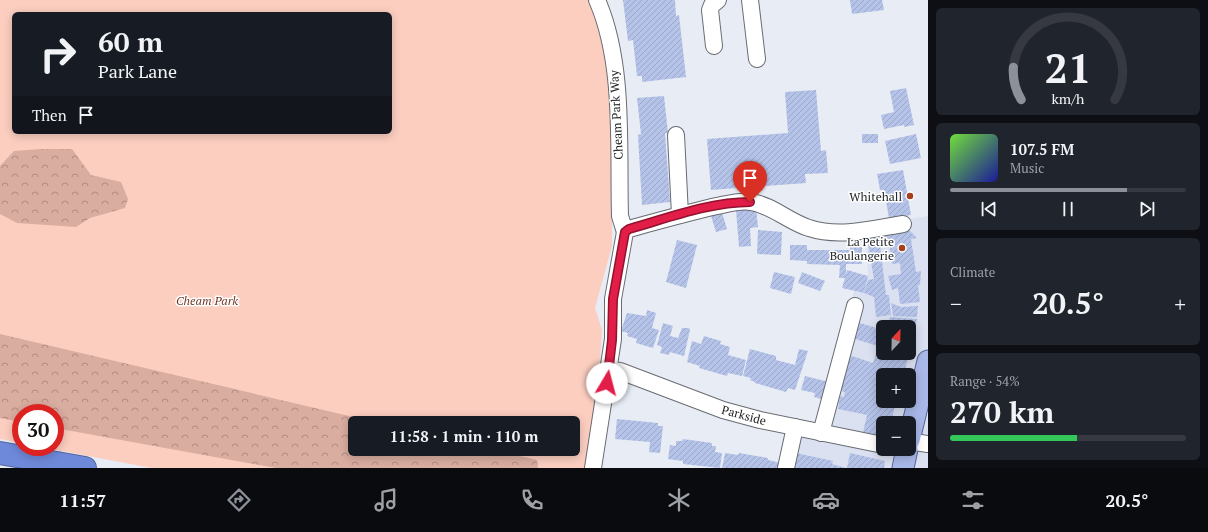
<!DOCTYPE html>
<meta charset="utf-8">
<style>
:root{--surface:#171b24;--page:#20242c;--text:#f1f3f6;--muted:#9ea1a6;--line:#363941;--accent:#8c9099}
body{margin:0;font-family:"PT Serif",serif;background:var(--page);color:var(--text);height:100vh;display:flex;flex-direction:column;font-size:15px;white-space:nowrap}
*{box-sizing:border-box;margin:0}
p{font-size:13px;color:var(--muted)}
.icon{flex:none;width:22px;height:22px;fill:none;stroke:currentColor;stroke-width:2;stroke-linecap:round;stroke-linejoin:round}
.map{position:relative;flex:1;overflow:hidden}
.side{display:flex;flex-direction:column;gap:8px;padding:8px;background:#0d0f14;width:280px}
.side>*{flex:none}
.hud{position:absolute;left:12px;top:12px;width:380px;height:122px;border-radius:6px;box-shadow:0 2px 10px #0003;background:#171b24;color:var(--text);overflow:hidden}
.needle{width:26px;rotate:22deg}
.buttons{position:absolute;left:876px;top:320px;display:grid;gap:8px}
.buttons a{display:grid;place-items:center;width:40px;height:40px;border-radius:6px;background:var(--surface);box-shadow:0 2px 10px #0003;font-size:20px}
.speed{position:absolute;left:12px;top:404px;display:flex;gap:8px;font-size:20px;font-weight:700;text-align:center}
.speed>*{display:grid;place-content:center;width:52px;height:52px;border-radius:50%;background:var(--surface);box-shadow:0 2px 10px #0003;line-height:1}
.speed .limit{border:6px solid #d22;background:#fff;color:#111}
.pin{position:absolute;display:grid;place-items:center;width:34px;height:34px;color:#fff;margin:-41px -17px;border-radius:50% 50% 50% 0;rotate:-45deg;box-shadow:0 0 4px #0007}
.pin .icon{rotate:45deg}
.me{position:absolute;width:44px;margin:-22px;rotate:8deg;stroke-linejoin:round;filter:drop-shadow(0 0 3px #0008)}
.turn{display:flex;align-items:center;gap:14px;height:84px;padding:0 20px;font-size:18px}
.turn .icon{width:52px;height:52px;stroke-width:2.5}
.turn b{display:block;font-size:28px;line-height:34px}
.then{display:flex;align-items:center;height:38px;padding:0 20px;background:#0003;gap:8px;font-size:15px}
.big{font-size:30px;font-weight:700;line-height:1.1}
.side .card{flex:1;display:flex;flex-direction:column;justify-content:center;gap:6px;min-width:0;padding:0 14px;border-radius:6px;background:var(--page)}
.side .dial{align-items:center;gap:0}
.dial svg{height:104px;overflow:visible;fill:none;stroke:var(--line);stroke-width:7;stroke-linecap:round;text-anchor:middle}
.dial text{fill:var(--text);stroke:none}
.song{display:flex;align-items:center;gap:12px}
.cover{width:48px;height:48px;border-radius:6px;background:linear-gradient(135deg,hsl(100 70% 55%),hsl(240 70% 35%))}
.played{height:4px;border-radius:2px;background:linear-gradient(90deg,var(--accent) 75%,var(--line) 75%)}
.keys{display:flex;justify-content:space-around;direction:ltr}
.heat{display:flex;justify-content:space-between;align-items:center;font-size:22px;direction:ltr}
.charge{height:6px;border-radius:3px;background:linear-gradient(90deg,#34c759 54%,var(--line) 0)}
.trip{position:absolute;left:348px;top:416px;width:232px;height:40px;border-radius:6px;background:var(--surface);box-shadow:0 2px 10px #0003;font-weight:700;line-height:40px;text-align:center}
.dock{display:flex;height:64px;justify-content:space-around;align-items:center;background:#090b0e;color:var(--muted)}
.dock .icon{width:28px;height:28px}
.dock .active{color:var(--accent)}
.dock b{font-size:18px;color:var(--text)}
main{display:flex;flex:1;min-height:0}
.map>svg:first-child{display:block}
.built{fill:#dbe1f1;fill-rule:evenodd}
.green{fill:#fbcec0;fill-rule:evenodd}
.forest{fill:url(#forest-crowns)}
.building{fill:url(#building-hatch)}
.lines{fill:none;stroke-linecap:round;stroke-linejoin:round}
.minor-casing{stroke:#686b72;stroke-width:18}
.major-casing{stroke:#54659b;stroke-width:23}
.highway-casing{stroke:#54659b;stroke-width:24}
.minor{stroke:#fff;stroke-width:16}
.major{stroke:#a9b8e9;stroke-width:21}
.highway{stroke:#6f89da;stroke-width:22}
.route-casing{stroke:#92132f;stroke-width:10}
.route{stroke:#e11d48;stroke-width:7}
.poi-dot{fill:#a63f1b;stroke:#fff;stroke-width:1.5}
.labels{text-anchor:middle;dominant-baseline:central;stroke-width:3;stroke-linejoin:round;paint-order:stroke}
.street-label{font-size:12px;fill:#212326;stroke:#fff}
.poi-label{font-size:12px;fill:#212326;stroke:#fff;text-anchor:end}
.park-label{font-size:12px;font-style:italic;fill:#713926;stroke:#fff}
</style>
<main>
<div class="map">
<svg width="928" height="468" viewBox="0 0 928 468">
<defs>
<pattern id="forest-crowns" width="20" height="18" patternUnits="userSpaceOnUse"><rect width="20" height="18" fill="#d9ad9f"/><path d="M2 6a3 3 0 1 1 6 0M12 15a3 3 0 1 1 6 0" fill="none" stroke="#b08c81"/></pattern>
<pattern id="building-hatch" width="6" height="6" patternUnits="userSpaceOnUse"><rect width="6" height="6" fill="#b5c3e9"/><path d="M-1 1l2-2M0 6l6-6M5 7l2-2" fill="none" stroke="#9ba7c8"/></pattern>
</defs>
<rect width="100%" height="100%" fill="#e8ecf5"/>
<!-- built -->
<path class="built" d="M 928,216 L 928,468 L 790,468 L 797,433 L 818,438 L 854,291 L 864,293 L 868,275 L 865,226 ZM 883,327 L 909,327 L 909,353 L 883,353 ZM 883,375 L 909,375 L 909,401 L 883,401 ZM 883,423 L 909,423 L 909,449 L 883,449 Z"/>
<!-- green -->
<path class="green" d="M 0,0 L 590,0 L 599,21 L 612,86 L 612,246 L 595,308 L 602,330 L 596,416 L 584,468 L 152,468 L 40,447 L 55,447 L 55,413 L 21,413 L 21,443 L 0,439 ZM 14,14 L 390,14 L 390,132 L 14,132 ZM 355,423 L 573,423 L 573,449 L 355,449 Z"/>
<!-- forest -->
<g class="forest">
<polygon points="41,149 72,149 91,175 121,182 128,199 125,208 90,218 76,227 17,223 0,214 0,166 14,151"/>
<polygon points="0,334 379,423 355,423 355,449 489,449 537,460 538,468 276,468 55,428 55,413 21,413 21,422 0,418"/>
</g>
<!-- building -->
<g class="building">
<polygon points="623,0 675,0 676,16 679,15 686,77 642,82 642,76 637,76 633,40 628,41"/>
<polygon points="850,0 882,0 884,10 852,14"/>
<polygon points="906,88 914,125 904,127 904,125 884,129 881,115 894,112 890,91"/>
<polygon points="816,90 821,151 826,150 828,173 805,174 806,183 711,190 707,139 788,133 785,92"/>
<polygon points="664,96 668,133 665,133 670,202 642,205 638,135 641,134 637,98"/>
<rect x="862" y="134" width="16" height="9"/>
<polygon points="916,134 921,158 890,164 885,141"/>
<polygon points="903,170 911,215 889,218 884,190 880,190 877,174"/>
<polygon points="756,208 758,227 750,228 751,246 739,247 736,210"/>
<polygon points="722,213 727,229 716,232 711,216"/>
<polygon points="758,230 782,232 781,255 757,254"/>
<polygon points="909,230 917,238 911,239 916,272 921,271 920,285 918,285 920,302 900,304 898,288 892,290 888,276 901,274 900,263 892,264 889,243 887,244 885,234"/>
<polygon points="879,236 886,295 889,295 891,315 876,317 874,297 864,293 868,280 874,279 867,238"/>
<polygon points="677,240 697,245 686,288 666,282"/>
<polygon points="790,245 807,245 807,250 850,250 850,247 862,247 862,264 846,264 846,275 847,270 868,276 864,293 842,288 845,278 839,278 840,265 807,264 807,261 790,260"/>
<polygon points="774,272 795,277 791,294 770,288"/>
<polygon points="802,272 825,281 820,291 798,283"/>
<polygon points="891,303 901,307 918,306 917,317 893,316"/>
<polygon points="647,310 656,313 652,328 659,330 653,348 636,343 637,339 627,336 628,333 621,331 627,313 646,316"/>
<polygon points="890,317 917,319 913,340 909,356 903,375 883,375 883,401 896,401 891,423 883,423 883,436 863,432 867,415 838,409 840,396 844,397 845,392 837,390 846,354 873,363 878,346 852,338 857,322 883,330 883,353 909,353 909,327 887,327"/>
<polygon points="663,323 673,326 670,336 678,338 682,328 689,328 690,330 684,356 670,352 669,355 660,353 662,347 657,345"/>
<polygon points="704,336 721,341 720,344 730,347 728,355 746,360 742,376 728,373 727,376 699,368 700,366 687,362 692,341 701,344"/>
<polygon points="750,349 776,356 776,360 795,365 799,349 808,351 795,390 788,388 786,392 755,383 755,382 750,380 751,378 743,376"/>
<polygon points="805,376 829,382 825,400 814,397 815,393 801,390"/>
<polygon points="617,419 658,423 658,426 663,426 660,453 649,452 650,442 615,439"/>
<polygon points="683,439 712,443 712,446 716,446 715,452 722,453 720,468 683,464 683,461 668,459 670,445 676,446 676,441 682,441"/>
<polygon points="725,453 738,455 739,453 768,458 768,460 781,463 780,468 722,468"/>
<polygon points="796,453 833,461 832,464 846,468 793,468"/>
<polygon points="850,453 885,461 884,468 847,468"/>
</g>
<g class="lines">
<!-- minor casing -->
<g class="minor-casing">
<g id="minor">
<path d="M 597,0 C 625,64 618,147 620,216 L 625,232"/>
<polyline points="750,0 757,59"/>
<polyline points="714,46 710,10 712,5 718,0"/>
<polyline points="676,135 680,215"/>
<polyline points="609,369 620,371 723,410 760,420 883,445"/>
<polyline points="821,433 855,306"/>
<polyline points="909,441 928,444"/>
<path d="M 593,468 L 613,339 L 613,299 L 625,232 L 629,229 C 657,221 684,214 712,207 C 724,205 738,200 751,202 C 772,205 789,222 809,228 C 839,238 873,229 903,224"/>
<polyline points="786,468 795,427"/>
</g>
</g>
<!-- major casing -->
<g class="major-casing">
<g id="major">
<polyline points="909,440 928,361"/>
<polyline points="903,468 907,449"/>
</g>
</g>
<!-- highway casing -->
<g class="highway-casing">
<polyline id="highway" points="0,453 85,468"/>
</g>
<!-- minor -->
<use href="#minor" class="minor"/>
<!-- major -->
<use href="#major" class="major"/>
<!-- highway -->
<use href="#highway" class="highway"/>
</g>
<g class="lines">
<!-- route casing -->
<g class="route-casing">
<path id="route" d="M 607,383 L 612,340 L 613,299 L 625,232 L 629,229 C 668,218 710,202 750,202"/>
</g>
<!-- route -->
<use href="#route" class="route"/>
</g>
<!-- markers -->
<g class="poi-dot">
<circle cx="910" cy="196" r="4"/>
<circle cx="902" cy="248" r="4"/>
</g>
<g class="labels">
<!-- street labels -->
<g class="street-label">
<text transform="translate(616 115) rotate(-93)">Cheam Park Way</text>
<text transform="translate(744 415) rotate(15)">Parkside</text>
</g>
<!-- poi labels -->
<g class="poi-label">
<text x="902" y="196">Whitehall</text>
<text x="894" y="241">La Petite<tspan x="894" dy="14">Boulangerie</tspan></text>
</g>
<!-- park labels -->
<g class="park-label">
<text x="207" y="300">Cheam Park</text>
</g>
</g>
</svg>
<div class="buttons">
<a><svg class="needle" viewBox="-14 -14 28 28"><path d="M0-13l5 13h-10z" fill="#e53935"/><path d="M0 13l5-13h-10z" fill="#9ea1a6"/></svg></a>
<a>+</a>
<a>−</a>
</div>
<div class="speed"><div class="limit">30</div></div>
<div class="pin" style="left:750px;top:202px;background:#d93025"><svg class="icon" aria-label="arrive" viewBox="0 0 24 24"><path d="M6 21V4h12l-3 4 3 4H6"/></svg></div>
<svg class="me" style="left:607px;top:383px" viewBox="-20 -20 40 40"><circle r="19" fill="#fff"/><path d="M0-13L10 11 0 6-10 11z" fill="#e11d48"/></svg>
<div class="trip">11:58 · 1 min · 110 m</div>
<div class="hud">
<div class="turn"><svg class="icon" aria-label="right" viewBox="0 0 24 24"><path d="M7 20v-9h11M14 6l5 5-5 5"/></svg><div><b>60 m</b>Park Lane</div></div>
<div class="then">Then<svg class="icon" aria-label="arrive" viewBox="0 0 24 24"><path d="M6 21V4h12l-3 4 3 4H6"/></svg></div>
</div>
</div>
<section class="side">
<div class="card dial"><svg viewBox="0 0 100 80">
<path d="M14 69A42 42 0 1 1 86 69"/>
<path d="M14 69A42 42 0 0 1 8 44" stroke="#8c9099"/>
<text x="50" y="56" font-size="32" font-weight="700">21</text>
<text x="50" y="72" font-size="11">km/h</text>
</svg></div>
<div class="card">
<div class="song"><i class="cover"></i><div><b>107.5 FM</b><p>Music</p></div></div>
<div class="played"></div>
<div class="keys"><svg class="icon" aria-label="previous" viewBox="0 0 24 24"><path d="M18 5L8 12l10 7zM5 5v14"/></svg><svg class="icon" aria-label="pause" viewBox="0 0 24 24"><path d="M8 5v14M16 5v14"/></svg><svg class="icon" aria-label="next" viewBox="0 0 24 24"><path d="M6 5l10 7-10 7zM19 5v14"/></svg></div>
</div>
<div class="card"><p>Climate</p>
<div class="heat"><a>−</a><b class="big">20.5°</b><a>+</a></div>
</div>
<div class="card"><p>Range · 54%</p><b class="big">270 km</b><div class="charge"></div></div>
</section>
</main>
<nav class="dock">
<b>11:57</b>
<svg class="icon active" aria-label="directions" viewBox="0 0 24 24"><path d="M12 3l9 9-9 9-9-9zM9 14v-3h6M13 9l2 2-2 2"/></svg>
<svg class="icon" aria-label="music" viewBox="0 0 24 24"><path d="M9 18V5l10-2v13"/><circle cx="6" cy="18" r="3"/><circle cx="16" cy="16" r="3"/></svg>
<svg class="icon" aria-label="phone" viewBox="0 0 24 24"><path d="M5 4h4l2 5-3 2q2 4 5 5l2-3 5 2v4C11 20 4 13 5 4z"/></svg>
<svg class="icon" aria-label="climate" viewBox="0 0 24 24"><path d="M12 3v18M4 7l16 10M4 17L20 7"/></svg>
<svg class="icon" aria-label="car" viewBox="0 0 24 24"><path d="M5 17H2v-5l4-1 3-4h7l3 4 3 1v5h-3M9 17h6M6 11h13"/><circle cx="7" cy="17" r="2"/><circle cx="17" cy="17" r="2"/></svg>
<svg class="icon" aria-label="filters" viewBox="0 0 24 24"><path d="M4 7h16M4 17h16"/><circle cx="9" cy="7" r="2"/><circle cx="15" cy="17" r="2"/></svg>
<b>20.5°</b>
</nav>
